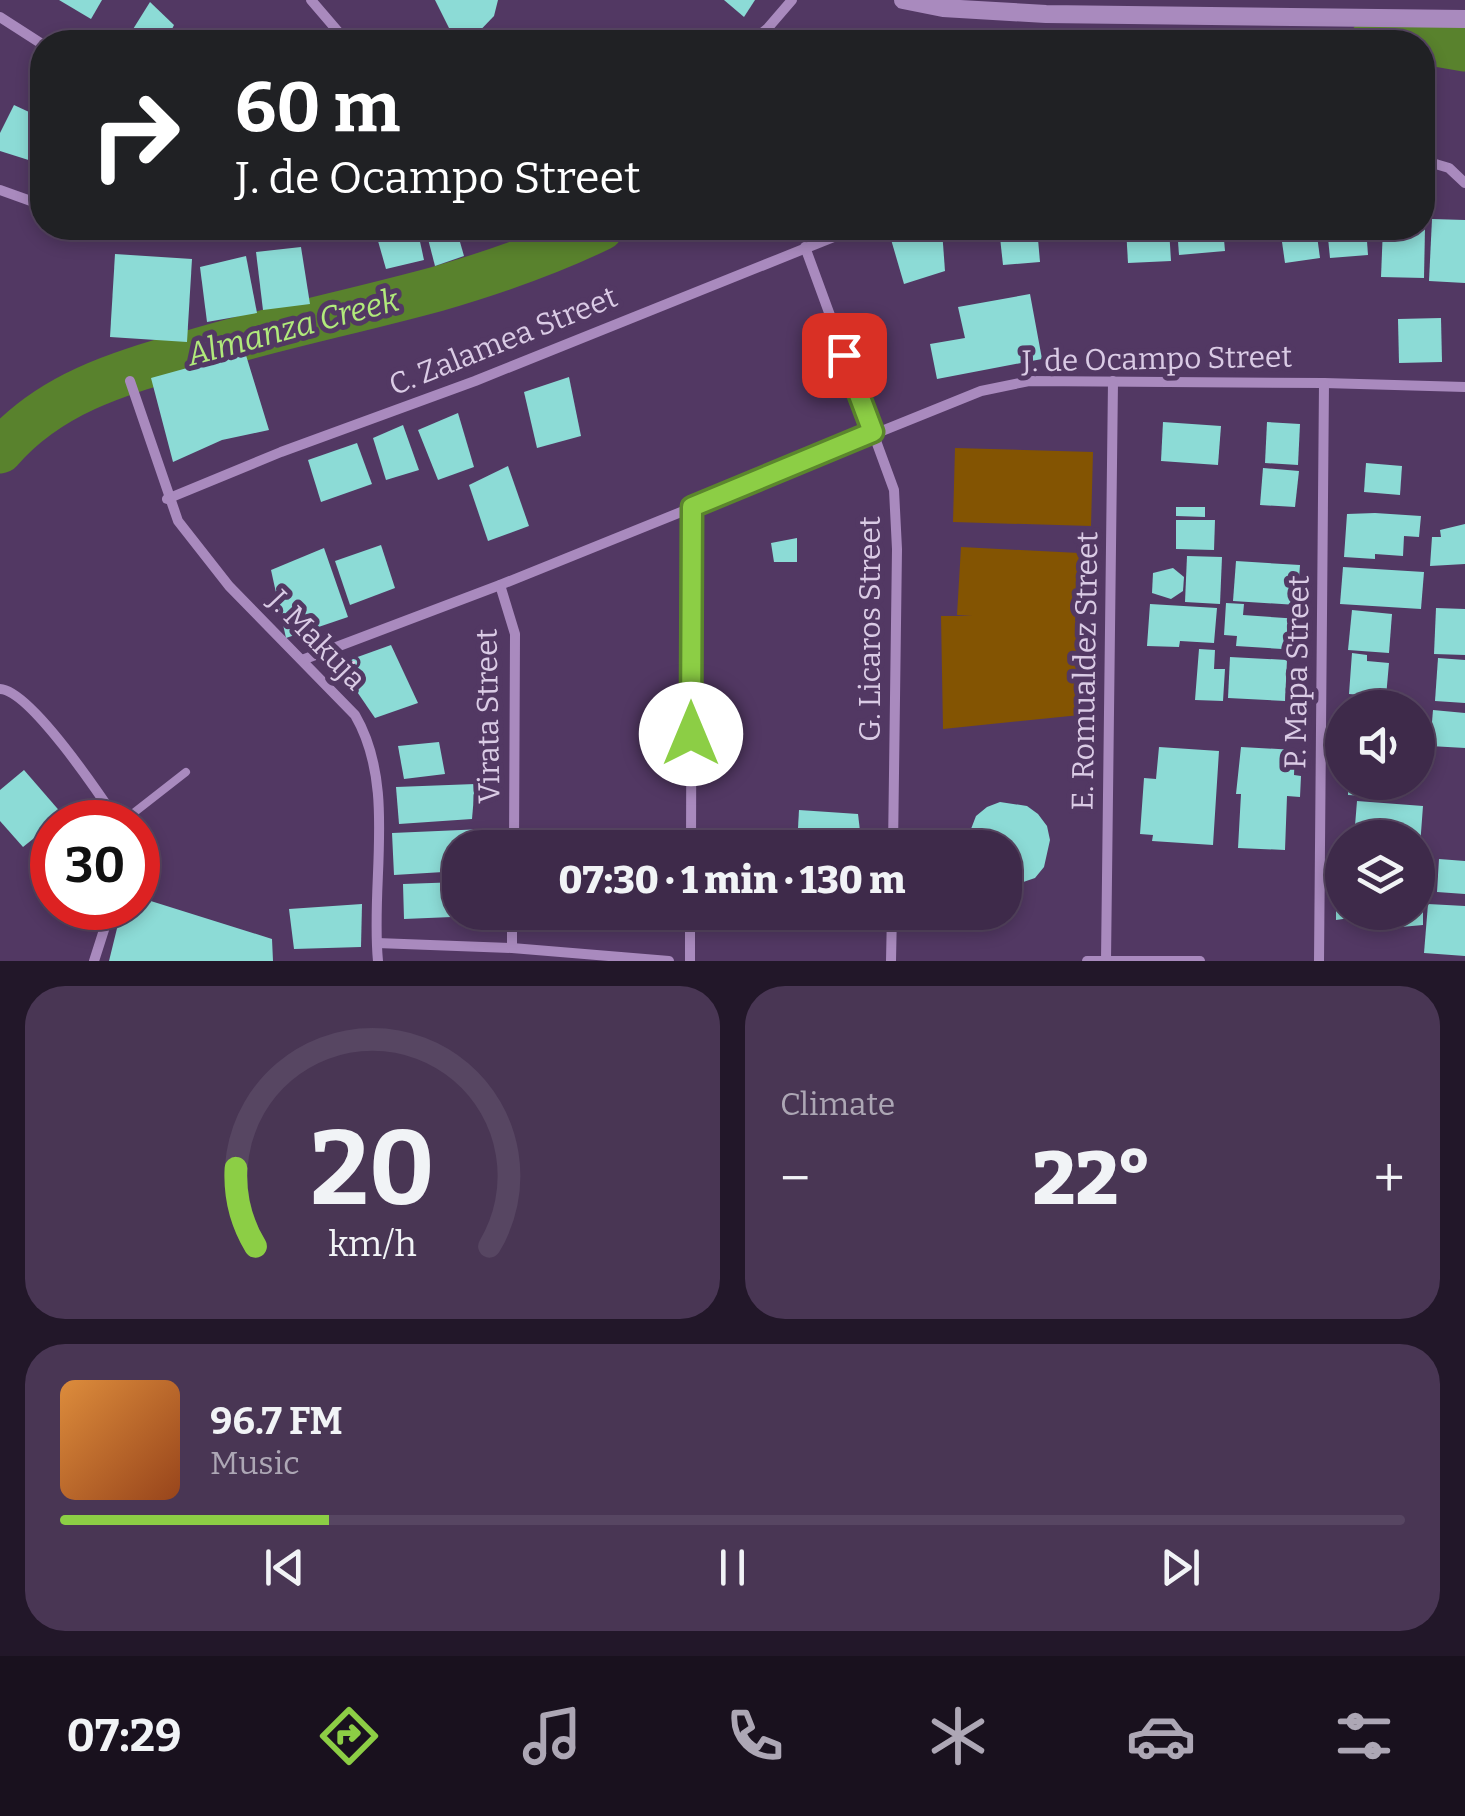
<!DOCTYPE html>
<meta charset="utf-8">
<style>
:root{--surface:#3e2a4a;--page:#493654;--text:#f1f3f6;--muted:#ada7b5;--line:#574662;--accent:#8cce45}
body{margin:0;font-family:Bitter,serif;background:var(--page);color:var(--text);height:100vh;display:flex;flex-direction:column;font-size:38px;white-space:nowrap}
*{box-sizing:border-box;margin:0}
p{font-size:32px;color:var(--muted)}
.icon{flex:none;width:55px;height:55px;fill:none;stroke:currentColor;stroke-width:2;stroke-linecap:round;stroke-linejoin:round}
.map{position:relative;height:961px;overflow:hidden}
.sheet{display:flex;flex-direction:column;gap:25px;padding:25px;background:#221729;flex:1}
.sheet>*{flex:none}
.banner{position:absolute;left:30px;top:30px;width:1405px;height:210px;border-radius:40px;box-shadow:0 5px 15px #0003,0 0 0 2px var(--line);background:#202124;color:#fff;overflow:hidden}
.buttons{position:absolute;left:1325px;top:690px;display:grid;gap:20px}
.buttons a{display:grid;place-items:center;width:110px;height:110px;border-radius:50%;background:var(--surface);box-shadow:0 5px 15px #0003,0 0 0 2px var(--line);font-size:50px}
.speed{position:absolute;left:30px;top:800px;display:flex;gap:20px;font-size:50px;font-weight:700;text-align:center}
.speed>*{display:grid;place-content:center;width:130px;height:130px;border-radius:50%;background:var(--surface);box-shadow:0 5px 15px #0003,0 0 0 2px var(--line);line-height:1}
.speed .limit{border:15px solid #d22;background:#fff;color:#111}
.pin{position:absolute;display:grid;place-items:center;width:85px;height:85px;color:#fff;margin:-42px;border-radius:20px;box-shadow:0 5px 15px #0006}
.me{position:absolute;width:110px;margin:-55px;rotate:0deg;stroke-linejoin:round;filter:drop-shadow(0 0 8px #0008)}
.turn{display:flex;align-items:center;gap:35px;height:210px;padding:0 40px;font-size:45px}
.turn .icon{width:130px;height:130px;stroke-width:2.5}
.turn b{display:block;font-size:70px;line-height:85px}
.big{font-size:75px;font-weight:800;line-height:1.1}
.sheet .tile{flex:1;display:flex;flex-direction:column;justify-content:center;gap:15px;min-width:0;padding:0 35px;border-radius:40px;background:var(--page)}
.sheet .dial{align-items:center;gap:0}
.dial svg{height:260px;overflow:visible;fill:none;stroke:var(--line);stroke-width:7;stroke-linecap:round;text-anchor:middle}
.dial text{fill:var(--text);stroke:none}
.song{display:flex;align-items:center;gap:30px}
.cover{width:120px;height:120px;border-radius:15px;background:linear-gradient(135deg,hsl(30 70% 55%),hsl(20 70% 35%))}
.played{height:10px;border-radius:5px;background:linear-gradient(90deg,var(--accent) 20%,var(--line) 20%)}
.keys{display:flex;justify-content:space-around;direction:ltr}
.heat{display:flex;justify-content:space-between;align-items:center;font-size:55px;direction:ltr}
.sheet .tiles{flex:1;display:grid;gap:25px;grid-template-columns:1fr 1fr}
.tile:last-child{grid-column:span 2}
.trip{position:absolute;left:442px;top:830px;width:580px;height:100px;border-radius:40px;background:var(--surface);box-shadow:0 5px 15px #0003,0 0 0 2px var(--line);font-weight:800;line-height:100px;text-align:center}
.tabs{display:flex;height:160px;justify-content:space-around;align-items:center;background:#19111e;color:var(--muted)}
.tabs .icon{width:70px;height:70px}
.tabs .selected{color:var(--accent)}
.tabs b{font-size:45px;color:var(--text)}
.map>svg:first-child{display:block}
.green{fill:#835402}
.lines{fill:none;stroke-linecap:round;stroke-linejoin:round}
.river{stroke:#59822d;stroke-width:45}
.building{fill:#8cdbd6}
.service{stroke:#a98abe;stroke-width:8}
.minor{stroke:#a98abe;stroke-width:10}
.tertiary{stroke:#a98abe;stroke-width:18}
.route-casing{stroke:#5b862d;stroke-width:25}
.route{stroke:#8cce45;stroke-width:18}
.labels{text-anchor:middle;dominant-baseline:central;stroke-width:10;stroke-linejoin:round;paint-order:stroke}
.street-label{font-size:30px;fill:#dacbe5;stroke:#523863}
.water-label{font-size:32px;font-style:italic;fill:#b1ea7b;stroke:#523863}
</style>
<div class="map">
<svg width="1465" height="961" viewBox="0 0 1465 961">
<rect width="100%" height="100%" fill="#523863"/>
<!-- green -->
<g class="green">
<polygon points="955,448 1093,452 1091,526 953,522"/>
<polygon points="961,547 1079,553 1075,621 1083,622 1080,715 943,729 941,616 972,616 957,615"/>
</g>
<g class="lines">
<!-- river -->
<g class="river">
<polyline points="1371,42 1396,37 1465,49"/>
<path d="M 0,451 C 51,392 121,373 193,352 C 274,328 356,311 437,289 C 492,273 550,253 601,228"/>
</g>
</g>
<!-- building -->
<g class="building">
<polygon points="59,0 102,0 91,19"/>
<polygon points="435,0 498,0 494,16 469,42 456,42"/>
<polygon points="724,0 755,0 744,17"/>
<polygon points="150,2 174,25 166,42 125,42"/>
<polygon points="14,105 42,118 42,150 38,163 0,151 0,133"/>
<polygon points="1432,219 1465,220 1465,283 1429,281"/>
<polygon points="397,228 417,228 424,260 386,269 376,234"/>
<polygon points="447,228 456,228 464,256 435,266 427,235"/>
<polygon points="999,228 1037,228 1040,262 1003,265"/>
<polygon points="1126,228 1169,228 1171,261 1128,263"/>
<polygon points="1177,228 1223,228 1225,251 1179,255"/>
<polygon points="1280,228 1316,228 1320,258 1285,263"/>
<polygon points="1327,228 1366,228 1368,255 1330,258"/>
<polygon points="1383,228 1425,228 1424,278 1381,277"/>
<polygon points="942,230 945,271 904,284 890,236"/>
<polygon points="301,247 310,304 263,310 256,252"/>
<polygon points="115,254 192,259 187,342 110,337"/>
<polygon points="246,256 257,313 207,322 200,267"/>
<polygon points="1030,294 1042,359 937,379 930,344 965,338 958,307"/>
<polygon points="1441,318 1442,362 1399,363 1398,319"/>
<polygon points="245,352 269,430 222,440 173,462 151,378"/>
<polygon points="569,377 581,436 537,448 524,392"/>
<polygon points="458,413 474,467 438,480 418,430"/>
<polygon points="1163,422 1221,426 1218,465 1161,461"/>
<polygon points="1267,422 1300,424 1298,465 1265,463"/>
<polygon points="403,425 419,470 386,480 373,438"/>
<polygon points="357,443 372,484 321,502 308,460"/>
<polygon points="1366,463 1402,466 1400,495 1364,492"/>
<polygon points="508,466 529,526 488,541 469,485"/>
<polygon points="1263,468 1299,471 1295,507 1260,505"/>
<polygon points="1176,507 1205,507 1205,517 1176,516"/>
<polygon points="1375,513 1421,516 1419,537 1404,536 1403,556 1375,554 1375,559 1344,557 1347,514"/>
<polygon points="1176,520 1215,520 1214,550 1176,549"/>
<polygon points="1465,524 1465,564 1430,566 1432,537 1441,537 1440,530"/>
<polygon points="797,538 797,562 774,562 771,543"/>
<polygon points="381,545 395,588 350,605 335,561"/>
<polygon points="324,548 348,617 286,638 271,570"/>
<polygon points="1187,556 1222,557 1220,604 1185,602"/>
<polygon points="1236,561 1300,565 1297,605 1233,601"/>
<polygon points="1343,567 1424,572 1421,609 1340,604"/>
<polygon points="1173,568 1184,577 1183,591 1171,599 1152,593 1153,573"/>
<polygon points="1226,603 1244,604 1243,615 1300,619 1298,650 1236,646 1237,636 1224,635"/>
<polygon points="1150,604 1217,608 1214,643 1180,641 1179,647 1147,646"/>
<polygon points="1436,608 1465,609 1465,655 1434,654"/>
<polygon points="1352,610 1392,614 1389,653 1348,650"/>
<polygon points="391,645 418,703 375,718 338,664"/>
<polygon points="1199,649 1215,650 1214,669 1225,669 1223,701 1195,700"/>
<polygon points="1352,653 1367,655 1367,661 1389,663 1386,697 1349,694"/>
<polygon points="1230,657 1287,660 1285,701 1228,698"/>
<polygon points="1438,658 1465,660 1465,703 1435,701"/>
<polygon points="1433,710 1465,713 1465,748 1430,746"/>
<polygon points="439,742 445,774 404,779 398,746"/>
<polygon points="1159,747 1219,751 1213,845 1152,841 1153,835 1140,834 1144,778 1156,779"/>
<polygon points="1241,747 1295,750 1294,775 1301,776 1300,797 1287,796 1285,850 1238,848 1241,794 1236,794"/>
<polygon points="24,770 63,815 23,847 0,821 0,790"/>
<polygon points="1348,782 1391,782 1390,797 1348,795"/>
<polygon points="475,784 472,819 399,824 396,787"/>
<polygon points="1357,801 1423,806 1420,846 1418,846 1418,838 1354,838"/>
<polygon points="1000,802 1027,806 1038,814 1047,826 1050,840 1044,867 1035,878 1009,887 1005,886 1005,848 966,848 966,842 976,816 987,807"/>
<polygon points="799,810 858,814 860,831 798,828"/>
<polygon points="484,829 484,848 460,848 460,871 394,875 392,833"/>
<polygon points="1439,859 1465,861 1465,894 1437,892"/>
<polygon points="1418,868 1423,868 1423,925 1379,929 1378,912 1418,912"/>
<polygon points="460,882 460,912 476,912 476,916 404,919 403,884"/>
<polygon points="1342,888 1342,912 1364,912 1364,916 1336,920 1336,889"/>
<polygon points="138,897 272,939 273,961 109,961 122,908 138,908"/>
<polygon points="362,904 361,947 294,949 289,909"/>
<polygon points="1428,904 1465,906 1465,956 1424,953"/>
</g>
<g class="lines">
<!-- service -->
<polyline class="service" points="122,822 186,772"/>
<!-- minor -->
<g class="minor">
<polyline points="311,0 347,42"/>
<polyline points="0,17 42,44"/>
<polyline points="751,42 767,29 792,0"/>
<polyline points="1422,160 1449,168 1465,183"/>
<polyline points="0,190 42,205"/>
<polyline points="128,228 177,234 253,228"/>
<polyline points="805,247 894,490 897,549 893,848"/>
<path d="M 130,381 L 178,521 L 229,586 L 355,715 C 397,787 370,881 378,961"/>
<polyline points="167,499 281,452 475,381 856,228"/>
<polyline points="500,585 515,634 514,848"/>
<polyline points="302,660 500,585 981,391 1029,381 1324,383 1465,387"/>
<path d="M 0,689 C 30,690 100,795 118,822"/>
<polyline points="691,848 692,507"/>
<polyline points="377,943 512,948 669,961"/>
<polyline points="512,948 512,912"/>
<polyline points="94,961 111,908"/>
<polyline points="690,961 690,912"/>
<polyline points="891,961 892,912"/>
<polyline points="1087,961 1200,961"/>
<polyline points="1106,961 1113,381"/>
<polyline points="1319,961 1324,383"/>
</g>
<!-- tertiary -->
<polyline class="tertiary" points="903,0 943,8 1046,14 1465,19"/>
</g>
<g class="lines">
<!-- route casing -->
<g class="route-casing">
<polyline id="route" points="691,734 692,507 873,432 844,355"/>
</g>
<!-- route -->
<use href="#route" class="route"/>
</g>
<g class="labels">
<!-- street labels -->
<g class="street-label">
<text transform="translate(503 341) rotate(-22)">C. Zalamea Street</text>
<text transform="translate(1157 359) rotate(-1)">J. de Ocampo Street</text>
<text transform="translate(870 629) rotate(-90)">G. Licaros Street</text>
<text transform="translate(317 640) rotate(46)">J. Makuja</text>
<text transform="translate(1085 671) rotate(-89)">E. Romualdez Street</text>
<text transform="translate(1297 672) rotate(-89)">P. Mapa Street</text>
<text transform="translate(488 716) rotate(-91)">Virata Street</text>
</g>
<!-- water labels -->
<g class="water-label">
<text transform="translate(293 327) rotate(-15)">Almanza Creek</text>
</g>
</g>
</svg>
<div class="buttons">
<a><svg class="icon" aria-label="sound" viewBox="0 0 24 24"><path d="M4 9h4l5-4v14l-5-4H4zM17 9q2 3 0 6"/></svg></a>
<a><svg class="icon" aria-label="layers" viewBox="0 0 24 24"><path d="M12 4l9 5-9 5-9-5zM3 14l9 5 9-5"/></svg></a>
</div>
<div class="speed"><div class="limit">30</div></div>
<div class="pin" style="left:844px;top:355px;background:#d93025"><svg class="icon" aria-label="arrive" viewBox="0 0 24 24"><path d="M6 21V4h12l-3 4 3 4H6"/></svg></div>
<svg class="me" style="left:691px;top:734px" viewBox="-20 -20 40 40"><circle r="19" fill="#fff"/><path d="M0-13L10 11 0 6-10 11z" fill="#8cce45"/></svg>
<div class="trip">07:30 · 1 min · 130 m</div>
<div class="banner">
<div class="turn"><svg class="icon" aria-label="right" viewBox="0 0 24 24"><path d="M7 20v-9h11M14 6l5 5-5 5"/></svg><div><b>60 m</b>J. de Ocampo Street</div></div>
</div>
</div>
<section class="sheet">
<div class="tiles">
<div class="tile dial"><svg viewBox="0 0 100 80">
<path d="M14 69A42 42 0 1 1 86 69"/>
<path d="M14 69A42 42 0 0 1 8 45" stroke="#8cce45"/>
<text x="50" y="56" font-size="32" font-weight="700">20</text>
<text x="50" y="72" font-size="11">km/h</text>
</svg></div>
<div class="tile"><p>Climate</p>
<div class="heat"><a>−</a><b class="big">22°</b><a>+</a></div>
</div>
<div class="tile">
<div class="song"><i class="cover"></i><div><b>96.7 FM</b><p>Music</p></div></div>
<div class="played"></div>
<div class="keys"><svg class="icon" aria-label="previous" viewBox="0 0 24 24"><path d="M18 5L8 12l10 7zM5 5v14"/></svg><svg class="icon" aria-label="pause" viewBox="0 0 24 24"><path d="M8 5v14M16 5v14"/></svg><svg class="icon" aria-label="next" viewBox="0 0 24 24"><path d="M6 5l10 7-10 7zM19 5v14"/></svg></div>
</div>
</div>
</section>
<nav class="tabs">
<b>07:29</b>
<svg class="icon selected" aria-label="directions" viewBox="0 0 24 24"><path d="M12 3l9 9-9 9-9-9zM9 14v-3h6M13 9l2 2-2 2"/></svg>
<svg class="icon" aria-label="music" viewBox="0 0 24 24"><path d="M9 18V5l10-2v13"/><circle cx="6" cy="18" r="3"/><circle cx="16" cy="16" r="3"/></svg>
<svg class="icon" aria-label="phone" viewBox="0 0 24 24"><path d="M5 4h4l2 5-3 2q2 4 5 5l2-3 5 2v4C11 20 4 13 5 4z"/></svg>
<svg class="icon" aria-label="climate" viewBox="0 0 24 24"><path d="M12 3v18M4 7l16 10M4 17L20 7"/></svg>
<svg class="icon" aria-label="car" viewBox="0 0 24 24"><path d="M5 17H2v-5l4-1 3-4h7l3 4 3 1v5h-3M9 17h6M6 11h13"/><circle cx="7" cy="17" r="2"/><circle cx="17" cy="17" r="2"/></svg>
<svg class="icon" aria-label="filters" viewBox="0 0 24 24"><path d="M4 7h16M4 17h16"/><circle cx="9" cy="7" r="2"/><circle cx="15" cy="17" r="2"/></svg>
</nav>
